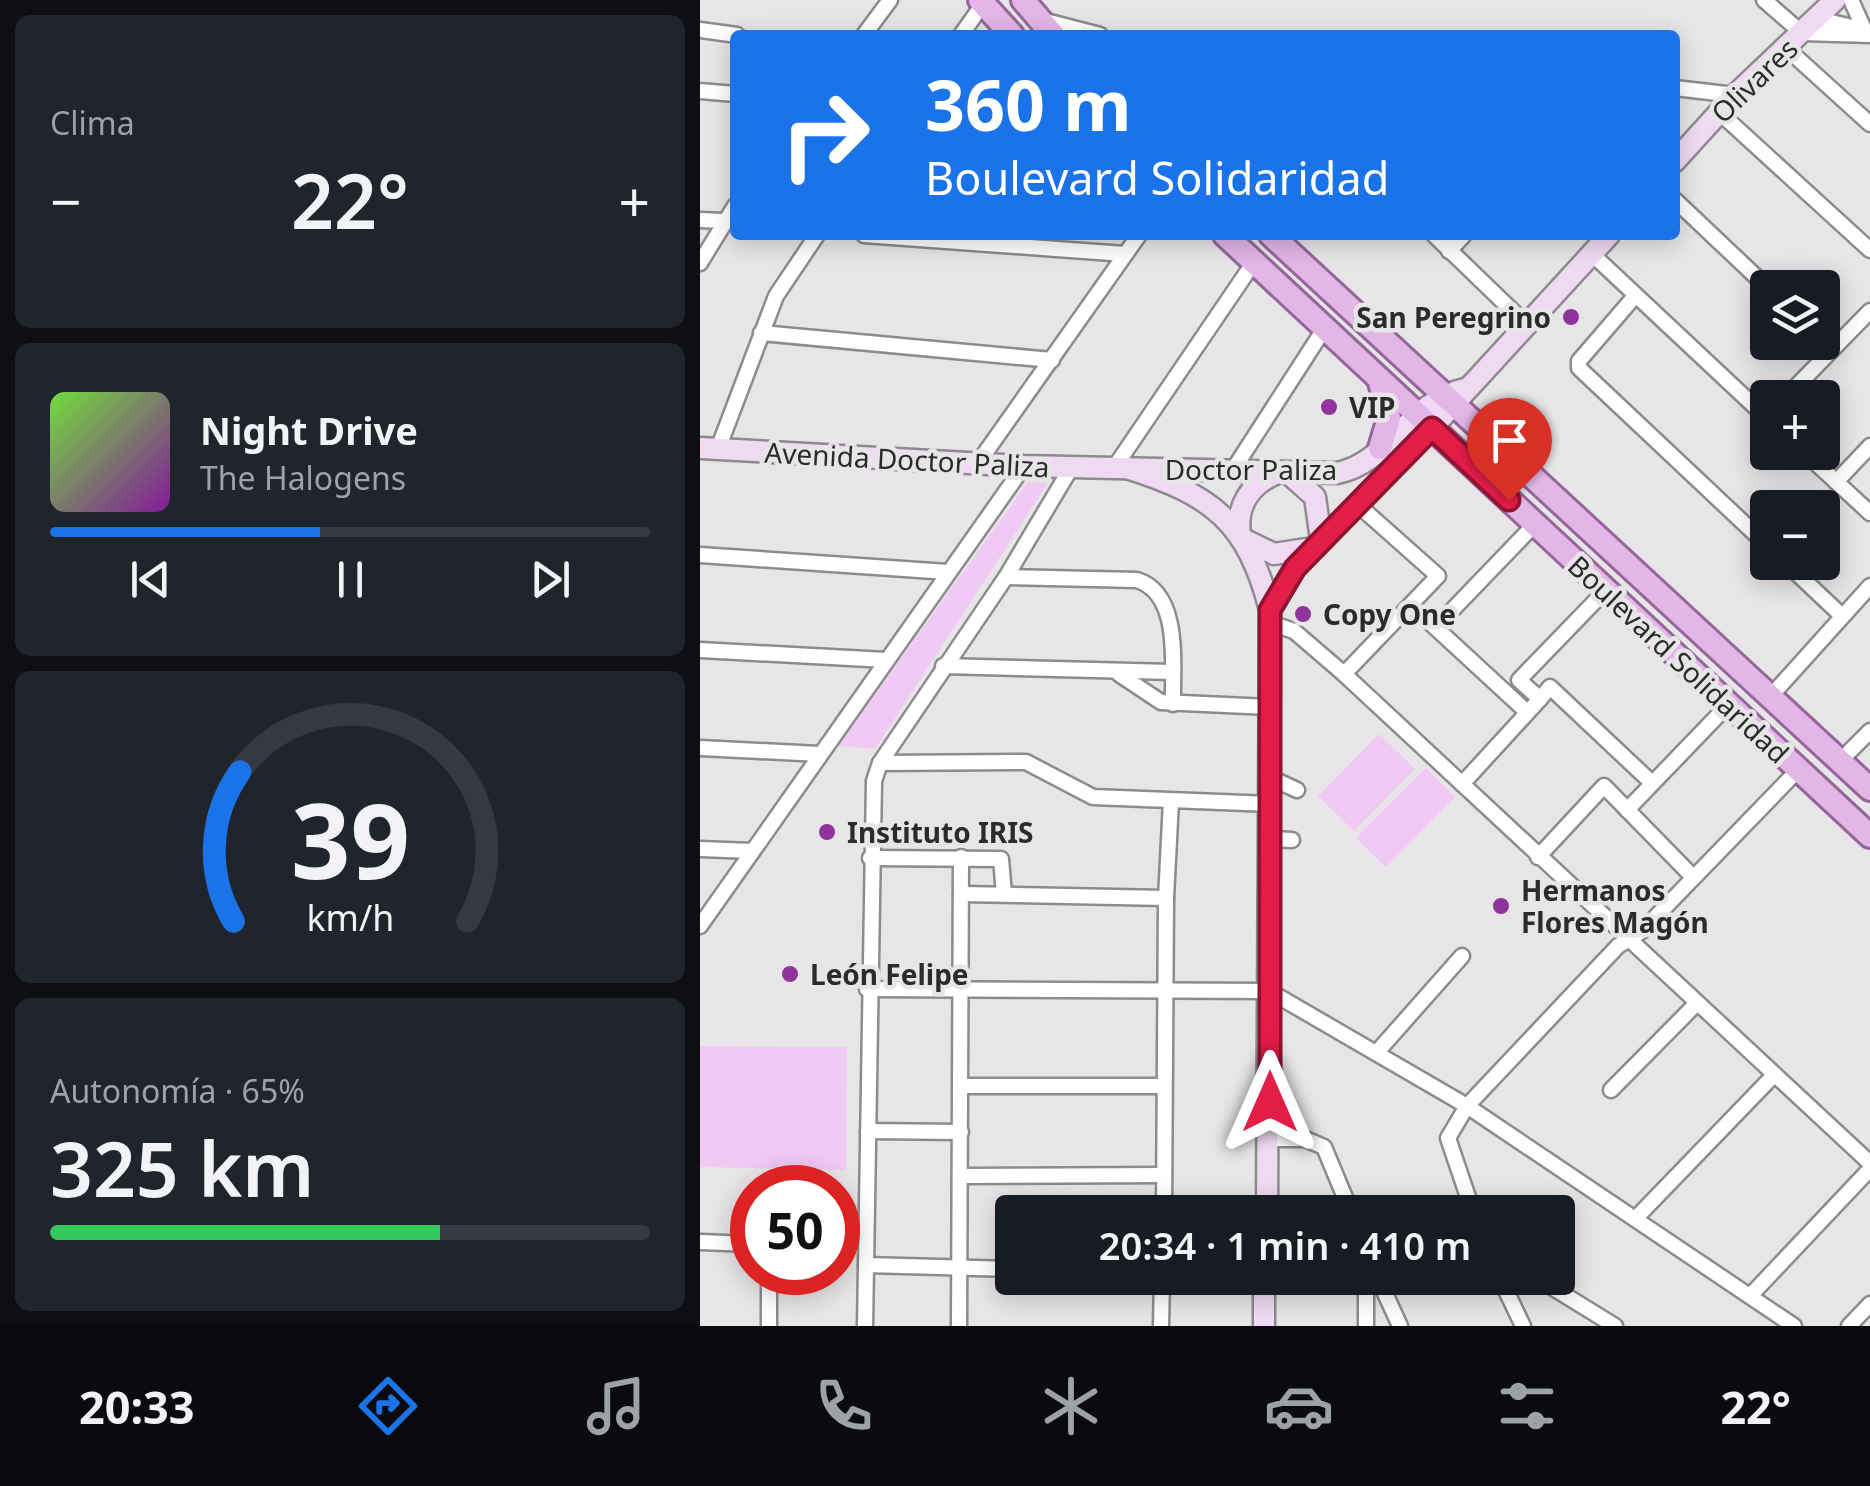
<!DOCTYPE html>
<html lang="es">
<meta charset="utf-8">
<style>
:root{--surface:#171b24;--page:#20242c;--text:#f1f3f6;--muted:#9ea1a6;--line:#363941;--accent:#1a73e8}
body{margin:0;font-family:"Noto Sans",sans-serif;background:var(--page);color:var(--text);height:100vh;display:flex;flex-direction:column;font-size:38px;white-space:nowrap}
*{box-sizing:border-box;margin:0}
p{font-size:32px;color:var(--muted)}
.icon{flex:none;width:55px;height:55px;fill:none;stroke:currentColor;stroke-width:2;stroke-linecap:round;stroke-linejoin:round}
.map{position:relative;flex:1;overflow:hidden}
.panel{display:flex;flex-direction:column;gap:15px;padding:15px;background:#0d0f14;width:700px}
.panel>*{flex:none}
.top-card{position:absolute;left:30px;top:30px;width:950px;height:210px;border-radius:10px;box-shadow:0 5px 25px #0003;background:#1a73e8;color:#fff;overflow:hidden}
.buttons{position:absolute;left:1050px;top:270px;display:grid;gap:20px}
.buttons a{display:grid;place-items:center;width:90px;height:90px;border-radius:10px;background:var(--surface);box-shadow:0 5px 25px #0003;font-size:50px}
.speed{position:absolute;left:30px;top:1165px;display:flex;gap:20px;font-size:50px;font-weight:700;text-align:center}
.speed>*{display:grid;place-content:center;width:130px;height:130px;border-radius:50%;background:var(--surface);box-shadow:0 5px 25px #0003;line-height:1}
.speed .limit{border:15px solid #d22;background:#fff;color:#111}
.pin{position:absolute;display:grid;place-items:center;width:85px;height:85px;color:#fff;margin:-102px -42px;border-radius:50% 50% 50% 0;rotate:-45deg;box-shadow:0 0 10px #0007}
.pin .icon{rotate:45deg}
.me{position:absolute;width:110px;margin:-55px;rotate:0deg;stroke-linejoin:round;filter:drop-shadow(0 0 8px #0008)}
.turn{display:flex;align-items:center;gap:35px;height:210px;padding:0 30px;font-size:45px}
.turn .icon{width:130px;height:130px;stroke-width:2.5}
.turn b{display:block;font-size:70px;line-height:85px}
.big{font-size:75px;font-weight:600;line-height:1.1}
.panel .card{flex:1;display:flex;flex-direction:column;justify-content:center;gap:15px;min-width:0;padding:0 35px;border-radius:15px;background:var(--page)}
.panel .dial{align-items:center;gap:0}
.dial svg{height:260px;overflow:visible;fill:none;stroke:var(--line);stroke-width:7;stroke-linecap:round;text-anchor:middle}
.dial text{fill:var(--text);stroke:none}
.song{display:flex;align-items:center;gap:30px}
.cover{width:120px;height:120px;border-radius:15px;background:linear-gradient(135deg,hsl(100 70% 55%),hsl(290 70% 35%))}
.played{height:10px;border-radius:5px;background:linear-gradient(90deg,var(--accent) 45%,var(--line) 45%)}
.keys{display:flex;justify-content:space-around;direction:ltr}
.heat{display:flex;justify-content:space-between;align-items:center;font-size:55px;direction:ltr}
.charge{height:15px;border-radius:8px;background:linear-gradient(90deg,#34c759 65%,var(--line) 0)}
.trip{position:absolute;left:295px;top:1195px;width:580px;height:100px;border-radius:10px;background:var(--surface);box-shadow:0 5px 25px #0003;font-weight:600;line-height:100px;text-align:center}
.tabs{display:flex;height:160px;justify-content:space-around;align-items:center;background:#090b0e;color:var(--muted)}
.tabs .icon{width:70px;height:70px}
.tabs .selected{color:var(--accent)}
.tabs b{font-size:45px;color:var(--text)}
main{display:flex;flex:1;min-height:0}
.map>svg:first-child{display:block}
.green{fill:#f0c9f4}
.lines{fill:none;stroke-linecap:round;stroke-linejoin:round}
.street-casing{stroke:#8e8b8e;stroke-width:19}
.secondary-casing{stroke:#8e8b8e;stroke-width:25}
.primary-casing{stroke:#95669a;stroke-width:28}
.street{stroke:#fff;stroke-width:14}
.secondary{stroke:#f0daf3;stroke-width:20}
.primary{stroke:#e2b6e6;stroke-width:22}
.route-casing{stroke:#92132f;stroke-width:25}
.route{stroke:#e11d48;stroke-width:18}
.poi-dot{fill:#91339c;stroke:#e8e5e8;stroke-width:4}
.labels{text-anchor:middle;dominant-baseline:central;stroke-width:9;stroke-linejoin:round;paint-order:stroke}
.street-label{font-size:28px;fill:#2c2b2c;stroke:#e8e5e8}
.poi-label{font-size:28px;font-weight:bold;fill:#2c2b2c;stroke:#e8e5e8;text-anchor:start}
</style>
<main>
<section class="panel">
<div class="card"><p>Clima</p>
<div class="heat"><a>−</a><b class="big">22°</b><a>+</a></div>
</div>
<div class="card">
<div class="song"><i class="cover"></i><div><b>Night Drive</b><p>The Halogens</p></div></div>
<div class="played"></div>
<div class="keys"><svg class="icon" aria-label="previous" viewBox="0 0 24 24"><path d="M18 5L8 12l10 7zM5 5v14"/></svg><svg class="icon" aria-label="pause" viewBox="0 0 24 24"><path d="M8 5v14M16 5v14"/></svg><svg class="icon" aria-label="next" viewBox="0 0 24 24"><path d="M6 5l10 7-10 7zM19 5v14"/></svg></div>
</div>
<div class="card dial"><svg viewBox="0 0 100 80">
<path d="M14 69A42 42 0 1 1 86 69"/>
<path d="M14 69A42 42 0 0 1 16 23" stroke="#1a73e8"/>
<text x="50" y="56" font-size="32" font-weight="700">39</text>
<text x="50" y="72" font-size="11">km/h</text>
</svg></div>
<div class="card"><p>Autonomía · 65%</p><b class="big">325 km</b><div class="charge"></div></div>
</section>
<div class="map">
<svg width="1170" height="1326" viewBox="0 0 1170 1326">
<rect width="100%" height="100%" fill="#e8e5e8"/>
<!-- green -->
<g class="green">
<polygon points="328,482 348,483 175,749 138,746"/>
<polygon points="679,734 715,769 654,831 618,796"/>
<polygon points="726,768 755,797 686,867 656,838"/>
<polygon points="0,1046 147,1047 146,1170 0,1167"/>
</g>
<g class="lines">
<!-- street casing -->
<g class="street-casing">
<g id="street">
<polyline points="1064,0 1102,33 1170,35"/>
<polyline points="1151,0 1164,29"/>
<polyline points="1119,19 1160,29"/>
<polyline points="342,20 400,35"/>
<polyline points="0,30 37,35"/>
<polyline points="164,35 190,0"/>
<polyline points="261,35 283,4"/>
<polyline points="1085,47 1170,124"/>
<polyline points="975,88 1035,95"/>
<polyline points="0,91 35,94"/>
<polyline points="1020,113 1170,250"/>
<polyline points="975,200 1068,288"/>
<polyline points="0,220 24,221"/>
<polyline points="164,235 425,254"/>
<polyline points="734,235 825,323"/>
<polyline points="749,251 764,235"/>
<polyline points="892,254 1068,419"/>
<polyline points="0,263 35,206"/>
<polyline points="935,296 879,361 879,368 1068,546"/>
<polyline points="61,333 352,360"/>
<polyline points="1085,398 1170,311"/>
<polyline points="18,449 76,296 117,235"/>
<polyline points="1104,452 1170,513"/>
<polyline points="278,463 439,235"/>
<polyline points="414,468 554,262"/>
<polyline points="533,470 626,326"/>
<polyline points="1136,482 1170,446"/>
<polyline points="0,555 248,572"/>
<polyline points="1085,562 1141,615"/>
<path d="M 306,577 L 437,580 C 482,594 472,667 473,704"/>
<polyline points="712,606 827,712"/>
<polyline points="570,623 594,631 644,674 1170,1163"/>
<polyline points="736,627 835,524"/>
<polyline points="0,650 186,660"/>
<polyline points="243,666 472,672"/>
<polyline points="419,674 461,702 569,707"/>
<polyline points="644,674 738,576 657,504"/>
<polyline points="1070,697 1170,586"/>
<polyline points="840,699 850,687 952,783"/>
<polyline points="0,748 120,754"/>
<polyline points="1140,761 1170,731"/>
<polyline points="180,763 326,762 393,797 571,804"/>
<polyline points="571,778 597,790"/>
<polyline points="762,784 840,699 819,680 906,590"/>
<polyline points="927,810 1028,705"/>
<polyline points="571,839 592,840"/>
<polyline points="0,849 52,851"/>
<polyline points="838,857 904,786 993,877"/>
<polyline points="170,858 301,859 304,894"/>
<polyline points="261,894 466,898"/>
<polyline points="0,926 324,466"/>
<polyline points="167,989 569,991 767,1106 1094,1326"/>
<polyline points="678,1051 762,956"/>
<polyline points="262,1086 463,1086"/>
<polyline points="911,1090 996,1004"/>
<polyline points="168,1131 261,1132"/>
<polyline points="570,1139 605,1139 624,1147 651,1212"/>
<polyline points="261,1176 464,1175"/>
<polyline points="464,1212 466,898 471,801"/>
<polyline points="773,1212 748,1138 767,1106 918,946 942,931 1098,770"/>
<polyline points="935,1219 1074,1075"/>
<polyline points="0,1242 52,1244"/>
<polyline points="166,1265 312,1269"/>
<polyline points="678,1278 700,1326"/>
<polyline points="800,1278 823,1326"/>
<polyline points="837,1278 915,1326"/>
<polyline points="1050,1296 1170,1169"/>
<polyline points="69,1326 69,1272"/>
<polyline points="165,1326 174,781 180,763 306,577 371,468"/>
<polyline points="259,1326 261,857"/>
<polyline points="461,1326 462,1278"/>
<polyline points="666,1326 666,1278"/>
<polyline points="1149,1326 1170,1304"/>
</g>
</g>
<!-- secondary casing -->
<g class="secondary-casing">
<g id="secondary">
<polyline points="975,161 1035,95 1135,0"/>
<path d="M 0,448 L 324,466 L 637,473 C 689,463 709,401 765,389"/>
<path d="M 427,468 C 512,495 547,521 570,610 L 567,1212"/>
<polyline points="589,474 615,497 621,540"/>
<path d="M 540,534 C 536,506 550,485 575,474"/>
<polyline points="545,540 574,554 613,548"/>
<polyline points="570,610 595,568 732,428 909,235"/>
<polyline points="564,1326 564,1278"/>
</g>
</g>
<!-- primary casing -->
<g class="primary-casing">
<g id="primary">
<polyline points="280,0 312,35"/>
<polyline points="323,0 353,35"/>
<polyline points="525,235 1170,836"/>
<polyline points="571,235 1170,789"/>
<polyline points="680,382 689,418 680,448"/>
</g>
</g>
<!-- street -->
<use href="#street" class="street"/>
<!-- secondary -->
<use href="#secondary" class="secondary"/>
<!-- primary -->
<use href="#primary" class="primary"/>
</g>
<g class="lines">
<!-- route casing -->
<g class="route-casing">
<polyline id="route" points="570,1102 570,610 595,568 732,428 809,500"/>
</g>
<!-- route -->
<use href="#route" class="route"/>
</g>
<!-- markers -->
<g class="poi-dot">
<circle cx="871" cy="317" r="10"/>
<circle cx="629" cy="407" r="10"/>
<circle cx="603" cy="614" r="10"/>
<circle cx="127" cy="832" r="10"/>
<circle cx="801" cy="906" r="10"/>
<circle cx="90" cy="974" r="10"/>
</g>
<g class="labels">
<!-- street labels -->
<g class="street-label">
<text transform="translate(1054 80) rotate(-44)">Olivares</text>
<text transform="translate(207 459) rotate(3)">Avenida Doctor Paliza</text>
<text x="551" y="469">Doctor Paliza</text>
<text transform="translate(979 659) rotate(43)">Boulevard Solidaridad</text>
</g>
<!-- poi labels -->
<g class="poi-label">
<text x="851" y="317" text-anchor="end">San Peregrino</text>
<text x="649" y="407">VIP</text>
<text x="623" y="614">Copy One</text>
<text x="147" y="832">Instituto IRIS</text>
<text x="821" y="890">Hermanos<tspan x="821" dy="32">Flores Magón</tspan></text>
<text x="110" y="974">León Felipe</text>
</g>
</g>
</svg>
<div class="buttons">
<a><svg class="icon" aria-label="layers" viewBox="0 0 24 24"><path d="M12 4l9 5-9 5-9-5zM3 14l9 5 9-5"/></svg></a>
<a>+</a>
<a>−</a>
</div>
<div class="speed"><div class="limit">50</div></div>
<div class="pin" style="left:809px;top:500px;background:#d93025"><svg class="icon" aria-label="arrive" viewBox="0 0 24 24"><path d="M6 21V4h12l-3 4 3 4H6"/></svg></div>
<svg class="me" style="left:570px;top:1102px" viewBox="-20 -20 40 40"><path d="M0-17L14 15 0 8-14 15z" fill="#e11d48" stroke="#fff" stroke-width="4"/></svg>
<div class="trip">20:34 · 1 min · 410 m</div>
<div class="top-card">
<div class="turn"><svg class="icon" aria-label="right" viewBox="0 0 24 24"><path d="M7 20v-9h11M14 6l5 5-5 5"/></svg><div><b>360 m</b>Boulevard Solidaridad</div></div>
</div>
</div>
</main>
<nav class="tabs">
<b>20:33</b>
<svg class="icon selected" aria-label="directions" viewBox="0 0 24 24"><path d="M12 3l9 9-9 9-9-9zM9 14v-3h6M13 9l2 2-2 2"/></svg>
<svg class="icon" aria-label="music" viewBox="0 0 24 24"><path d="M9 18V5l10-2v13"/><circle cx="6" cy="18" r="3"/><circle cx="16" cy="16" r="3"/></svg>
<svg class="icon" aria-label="phone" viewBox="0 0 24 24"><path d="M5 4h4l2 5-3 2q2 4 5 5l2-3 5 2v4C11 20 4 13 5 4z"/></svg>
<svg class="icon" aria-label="climate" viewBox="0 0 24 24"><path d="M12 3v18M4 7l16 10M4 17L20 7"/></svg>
<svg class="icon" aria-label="car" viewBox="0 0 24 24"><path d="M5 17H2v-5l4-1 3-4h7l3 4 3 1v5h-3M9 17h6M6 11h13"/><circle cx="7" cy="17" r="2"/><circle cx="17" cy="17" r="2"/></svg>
<svg class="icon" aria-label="filters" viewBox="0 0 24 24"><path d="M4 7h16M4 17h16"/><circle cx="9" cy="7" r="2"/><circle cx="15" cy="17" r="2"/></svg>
<b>22°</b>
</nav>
